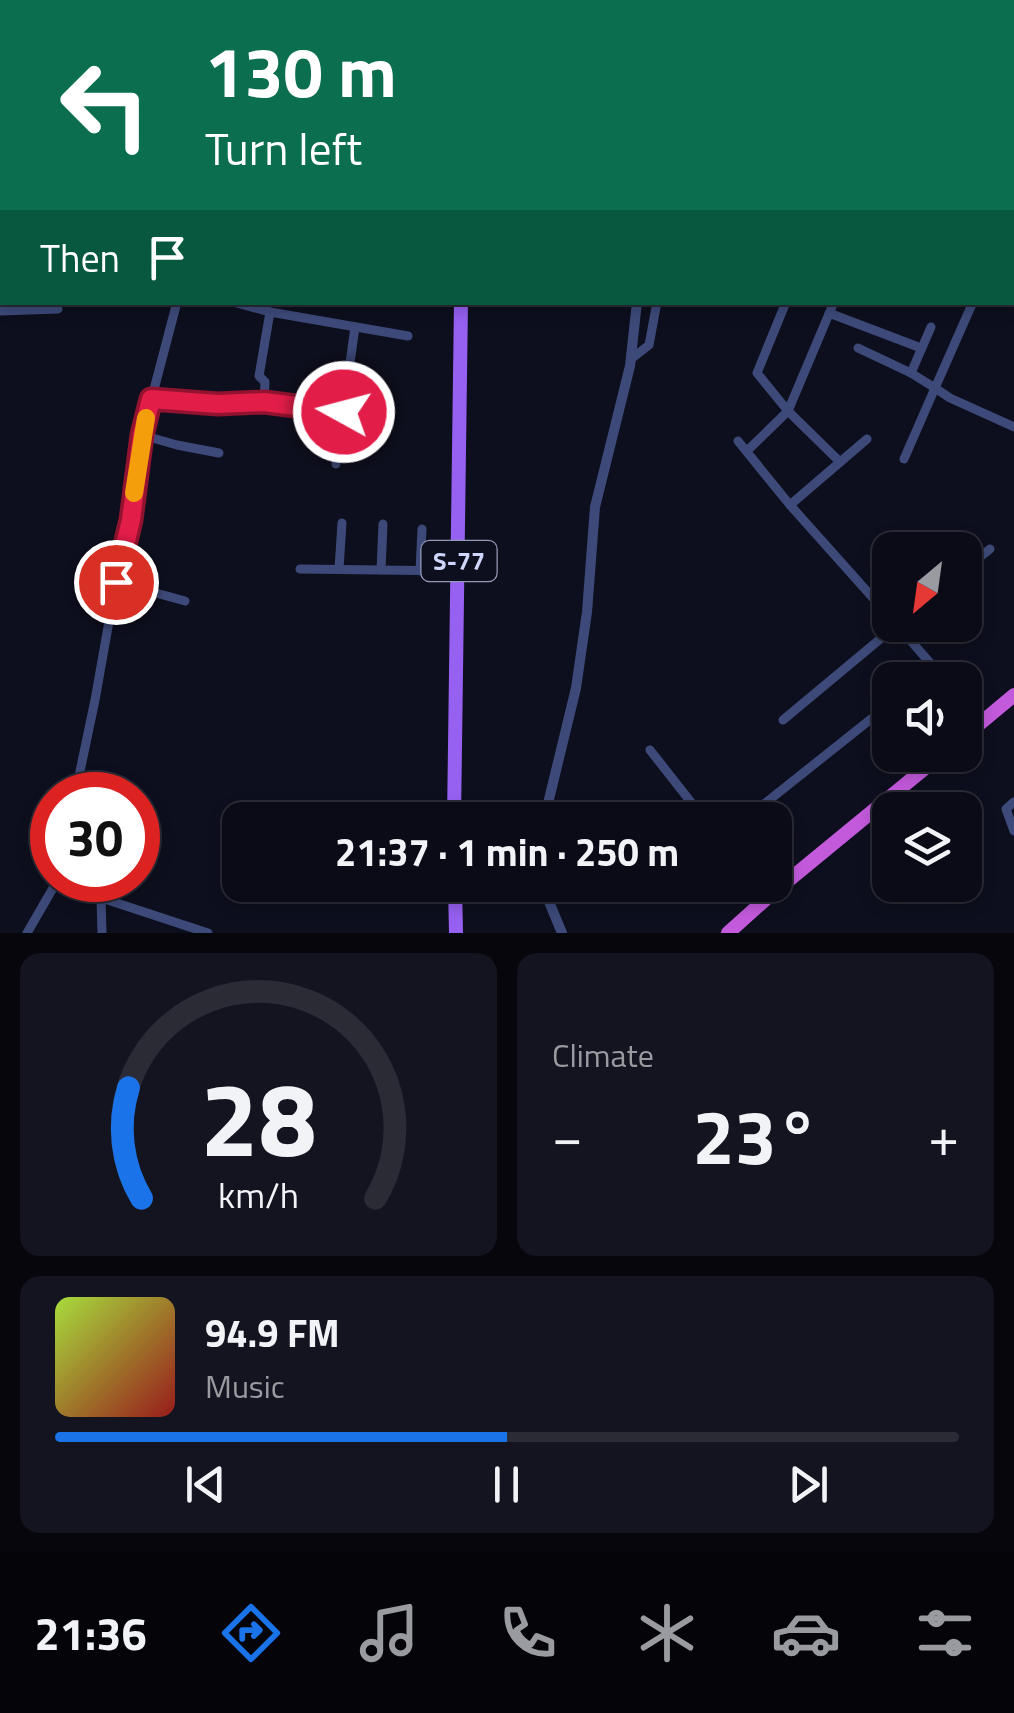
<!DOCTYPE html>
<meta charset="utf-8">
<style>
:root{--surface:#0a0b16;--page:#13141f;--text:#f1f3f6;--muted:#999ba1;--line:#2a2b35;--accent:#1a73e8}
body{margin:0;font-family:"Titillium Web",sans-serif;background:var(--page);color:var(--text);height:100vh;display:flex;flex-direction:column;font-size:38px;white-space:nowrap}
*{box-sizing:border-box;margin:0}
p{font-size:32px;color:var(--muted)}
.icon{flex:none;width:55px;height:55px;fill:none;stroke:currentColor;stroke-width:2;stroke-linecap:round;stroke-linejoin:round}
.map{position:relative;height:933px;overflow:hidden}
.sheet{display:flex;flex-direction:column;gap:20px;padding:20px;background:#06060c;flex:1}
.sheet>*{flex:none}
.top-card{position:absolute;left:0px;top:0px;width:1015px;height:305px;box-shadow:0 5px 15px #0003,0 0 0 2px var(--line);background:#0b6e4f;color:#fff;overflow:hidden}
.needle{width:65px;rotate:209deg}
.buttons{position:absolute;left:872px;top:532px;display:grid;gap:20px}
.buttons a{display:grid;place-items:center;width:110px;height:110px;border-radius:20px;background:var(--surface);box-shadow:0 5px 15px #0003,0 0 0 2px var(--line);font-size:50px}
.speed{position:absolute;left:30px;top:772px;display:flex;gap:20px;font-size:50px;font-weight:700;text-align:center}
.speed>*{display:grid;place-content:center;width:130px;height:130px;border-radius:50%;background:var(--surface);box-shadow:0 5px 15px #0003,0 0 0 2px var(--line);line-height:1}
.speed .limit{border:15px solid #d22;background:#fff;color:#111}
.pin{position:absolute;display:grid;place-items:center;width:85px;height:85px;color:#fff;margin:-42px;border:5px solid #fff;border-radius:50%;box-shadow:0 2px 10px #0007}
.me{position:absolute;width:110px;margin:-55px;rotate:277deg;stroke-linejoin:round;filter:drop-shadow(0 0 8px #0008)}
.turn{display:flex;align-items:center;gap:35px;height:210px;padding:0 40px;font-size:45px}
.turn .icon{width:130px;height:130px;stroke-width:2.5}
.turn b{display:block;font-size:70px;line-height:85px}
.then{display:flex;align-items:center;height:95px;padding:0 40px;background:#0003;gap:20px;font-size:38px}
.big{font-size:75px;font-weight:700;line-height:1.1}
.sheet .tile{flex:1;display:flex;flex-direction:column;justify-content:center;gap:15px;min-width:0;padding:0 35px;border-radius:20px;background:var(--page)}
.sheet .dial{align-items:center;gap:0}
.dial svg{height:260px;overflow:visible;fill:none;stroke:var(--line);stroke-width:7;stroke-linecap:round;text-anchor:middle}
.dial text{fill:var(--text);stroke:none}
.song{display:flex;align-items:center;gap:30px}
.cover{width:120px;height:120px;border-radius:15px;background:linear-gradient(135deg,hsl(80 70% 55%),hsl(0 70% 35%))}
.played{height:10px;border-radius:5px;background:linear-gradient(90deg,var(--accent) 50%,var(--line) 50%)}
.keys{display:flex;justify-content:space-around;direction:ltr}
.heat{display:flex;justify-content:space-between;align-items:center;font-size:55px;direction:ltr}
.sheet .tiles{flex:1;display:grid;gap:20px;grid-template-columns:1fr 1fr}
.tile:last-child{grid-column:span 2}
.trip{position:absolute;left:222px;top:802px;width:570px;height:100px;border-radius:20px;background:var(--surface);box-shadow:0 5px 15px #0003,0 0 0 2px var(--line);font-weight:700;line-height:100px;text-align:center}
.menu{display:flex;height:160px;justify-content:space-around;align-items:center;background:#040409;color:var(--muted)}
.menu .icon{width:70px;height:70px}
.menu .active{color:var(--accent)}
.menu b{font-size:45px;color:var(--text)}
.map>svg:first-child{display:block}
.lines{fill:none;stroke-linecap:round;stroke-linejoin:round}
.minor{stroke:#3d4a79;stroke-width:9}
.tertiary{stroke:#3d4a79;stroke-width:10}
.primary{stroke:#9660f1;stroke-width:14}
.trunk{stroke:#c35adc;stroke-width:14}
.route-casing{stroke:#92132f;stroke-width:25}
.route{stroke:#e11d48;stroke-width:18}
.slow{stroke:#f59e0b;stroke-width:18}
.labels{text-anchor:middle;dominant-baseline:central;stroke-width:10;stroke-linejoin:round;paint-order:stroke}
.shield{fill:#0e0f1e;stroke:#959ab9;stroke-width:2.5}
.shield-label{font-size:25px;font-weight:bold;fill:#cfd6fb}
</style>
<div class="map">
<svg width="1014" height="933" viewBox="0 0 1014 933">
<rect width="100%" height="100%" fill="#0e0f1e"/>
<g class="lines">
<!-- minor -->
<g class="minor">
<polyline points="16,0 19,2"/>
<polyline points="584,0 591,2"/>
<polyline points="80,2 83,0"/>
<polyline points="217,2 217,0"/>
<polyline points="664,2 665,0"/>
<polyline points="955,2 956,0"/>
<polyline points="1012,20 1014,20"/>
<polyline points="0,43 2,42"/>
<polyline points="1012,82 1014,82"/>
<polyline points="1012,218 1014,214"/>
<polyline points="1012,270 1014,272"/>
<polyline points="1012,294 1014,293"/>
<polyline points="233,302 270,312 408,336"/>
<polyline points="786,302 757,373 788,411 840,462"/>
<polyline points="973,302 935,388 950,398 1014,427"/>
<polyline points="0,311 58,309"/>
<polyline points="829,313 921,348"/>
<polyline points="858,348 911,373 935,388 904,459"/>
<polyline points="631,359 649,345 657,302"/>
<polyline points="911,373 931,327"/>
<polyline points="151,399 218,404 264,403 343,412"/>
<polyline points="264,403 265,382 259,376 270,312"/>
<polyline points="142,435 177,445 219,453"/>
<polyline points="738,441 790,505 890,617"/>
<polyline points="747,451 788,411 834,302"/>
<polyline points="336,464 355,327"/>
<polyline points="790,505 867,439"/>
<polyline points="300,569 459,571"/>
<polyline points="339,569 342,523"/>
<polyline points="965,569 990,549"/>
<polyline points="381,570 383,524"/>
<polyline points="420,571 422,529"/>
<polyline points="116,582 185,601"/>
<polyline points="965,702 982,722"/>
<polyline points="783,720 897,625 945,680"/>
<polyline points="650,750 705,820"/>
<polyline points="75,795 95,700 116,582 131,520 142,435 177,302"/>
<polyline points="1014,802 1006,809 1014,831"/>
<polyline points="744,820 871,719"/>
<polyline points="57,880 56,883 208,933"/>
<polyline points="757,885 767,898"/>
<polyline points="101,898 102,933"/>
<polyline points="27,933 56,883"/>
</g>
<!-- tertiary -->
<g class="tertiary">
<polyline points="876,2 877,0"/>
<polyline points="544,820 576,688 587,612 595,507 630,366 637,302"/>
<polyline points="542,885 562,933"/>
</g>
<!-- primary -->
<g class="primary">
<polyline points="465,2 465,0"/>
<polyline points="454,820 461,302"/>
<polyline points="455,885 456,933"/>
</g>
<!-- trunk -->
<g class="trunk">
<polyline points="965,736 1014,695"/>
<polyline points="728,933 767,898 941,755"/>
</g>
</g>
<g class="lines">
<!-- route casing -->
<g class="route-casing">
<polyline id="route" points="116,582 131,520 142,435 151,399 218,404 264,402 344,412"/>
</g>
<!-- route -->
<use href="#route" class="route"/>
<!-- slow -->
<polyline class="slow" points="134,493 146,418"/>
</g>
<g class="labels">
<!-- shield labels -->
<rect class="shield" x="421.5" y="541" width="75" height="40" rx="8"/>
<g class="shield-label">
<text x="459" y="561">S-77</text>
</g>
</g>
</svg>
<div class="buttons">
<a><svg class="needle" viewBox="-14 -14 28 28"><path d="M0-13l5 13h-10z" fill="#e53935"/><path d="M0 13l5-13h-10z" fill="#999ba1"/></svg></a>
<a><svg class="icon" aria-label="sound" viewBox="0 0 24 24"><path d="M4 9h4l5-4v14l-5-4H4zM17 9q2 3 0 6"/></svg></a>
<a><svg class="icon" aria-label="layers" viewBox="0 0 24 24"><path d="M12 4l9 5-9 5-9-5zM3 14l9 5 9-5"/></svg></a>
</div>
<div class="speed"><div class="limit">30</div></div>
<div class="pin" style="left:116px;top:582px;background:#d93025"><svg class="icon" aria-label="arrive" viewBox="0 0 24 24"><path d="M6 21V4h12l-3 4 3 4H6"/></svg></div>
<svg class="me" style="left:344px;top:412px" viewBox="-20 -20 40 40"><circle r="17" fill="#e11d48" stroke="#fff" stroke-width="3"/><path d="M0-11L8 9 0 5-8 9z" fill="#fff"/></svg>
<div class="trip">21:37 · 1 min · 250 m</div>
<div class="top-card">
<div class="turn"><svg class="icon" aria-label="left" viewBox="0 0 24 24"><path d="M17 20v-9H6M10 6l-5 5 5 5"/></svg><div><b>130 m</b>Turn left</div></div>
<div class="then">Then<svg class="icon" aria-label="arrive" viewBox="0 0 24 24"><path d="M6 21V4h12l-3 4 3 4H6"/></svg></div>
</div>
</div>
<section class="sheet">
<div class="tiles">
<div class="tile dial"><svg viewBox="0 0 100 80">
<path d="M14 69A42 42 0 1 1 86 69"/>
<path d="M14 69A42 42 0 0 1 10 35" stroke="#1a73e8"/>
<text x="50" y="56" font-size="32" font-weight="700">28</text>
<text x="50" y="72" font-size="11">km/h</text>
</svg></div>
<div class="tile"><p>Climate</p>
<div class="heat"><a>−</a><b class="big">23°</b><a>+</a></div>
</div>
<div class="tile">
<div class="song"><i class="cover"></i><div><b>94.9 FM</b><p>Music</p></div></div>
<div class="played"></div>
<div class="keys"><svg class="icon" aria-label="previous" viewBox="0 0 24 24"><path d="M18 5L8 12l10 7zM5 5v14"/></svg><svg class="icon" aria-label="pause" viewBox="0 0 24 24"><path d="M8 5v14M16 5v14"/></svg><svg class="icon" aria-label="next" viewBox="0 0 24 24"><path d="M6 5l10 7-10 7zM19 5v14"/></svg></div>
</div>
</div>
</section>
<nav class="menu">
<b>21:36</b>
<svg class="icon active" aria-label="directions" viewBox="0 0 24 24"><path d="M12 3l9 9-9 9-9-9zM9 14v-3h6M13 9l2 2-2 2"/></svg>
<svg class="icon" aria-label="music" viewBox="0 0 24 24"><path d="M9 18V5l10-2v13"/><circle cx="6" cy="18" r="3"/><circle cx="16" cy="16" r="3"/></svg>
<svg class="icon" aria-label="phone" viewBox="0 0 24 24"><path d="M5 4h4l2 5-3 2q2 4 5 5l2-3 5 2v4C11 20 4 13 5 4z"/></svg>
<svg class="icon" aria-label="climate" viewBox="0 0 24 24"><path d="M12 3v18M4 7l16 10M4 17L20 7"/></svg>
<svg class="icon" aria-label="car" viewBox="0 0 24 24"><path d="M5 17H2v-5l4-1 3-4h7l3 4 3 1v5h-3M9 17h6M6 11h13"/><circle cx="7" cy="17" r="2"/><circle cx="17" cy="17" r="2"/></svg>
<svg class="icon" aria-label="filters" viewBox="0 0 24 24"><path d="M4 7h16M4 17h16"/><circle cx="9" cy="7" r="2"/><circle cx="15" cy="17" r="2"/></svg>
</nav>
